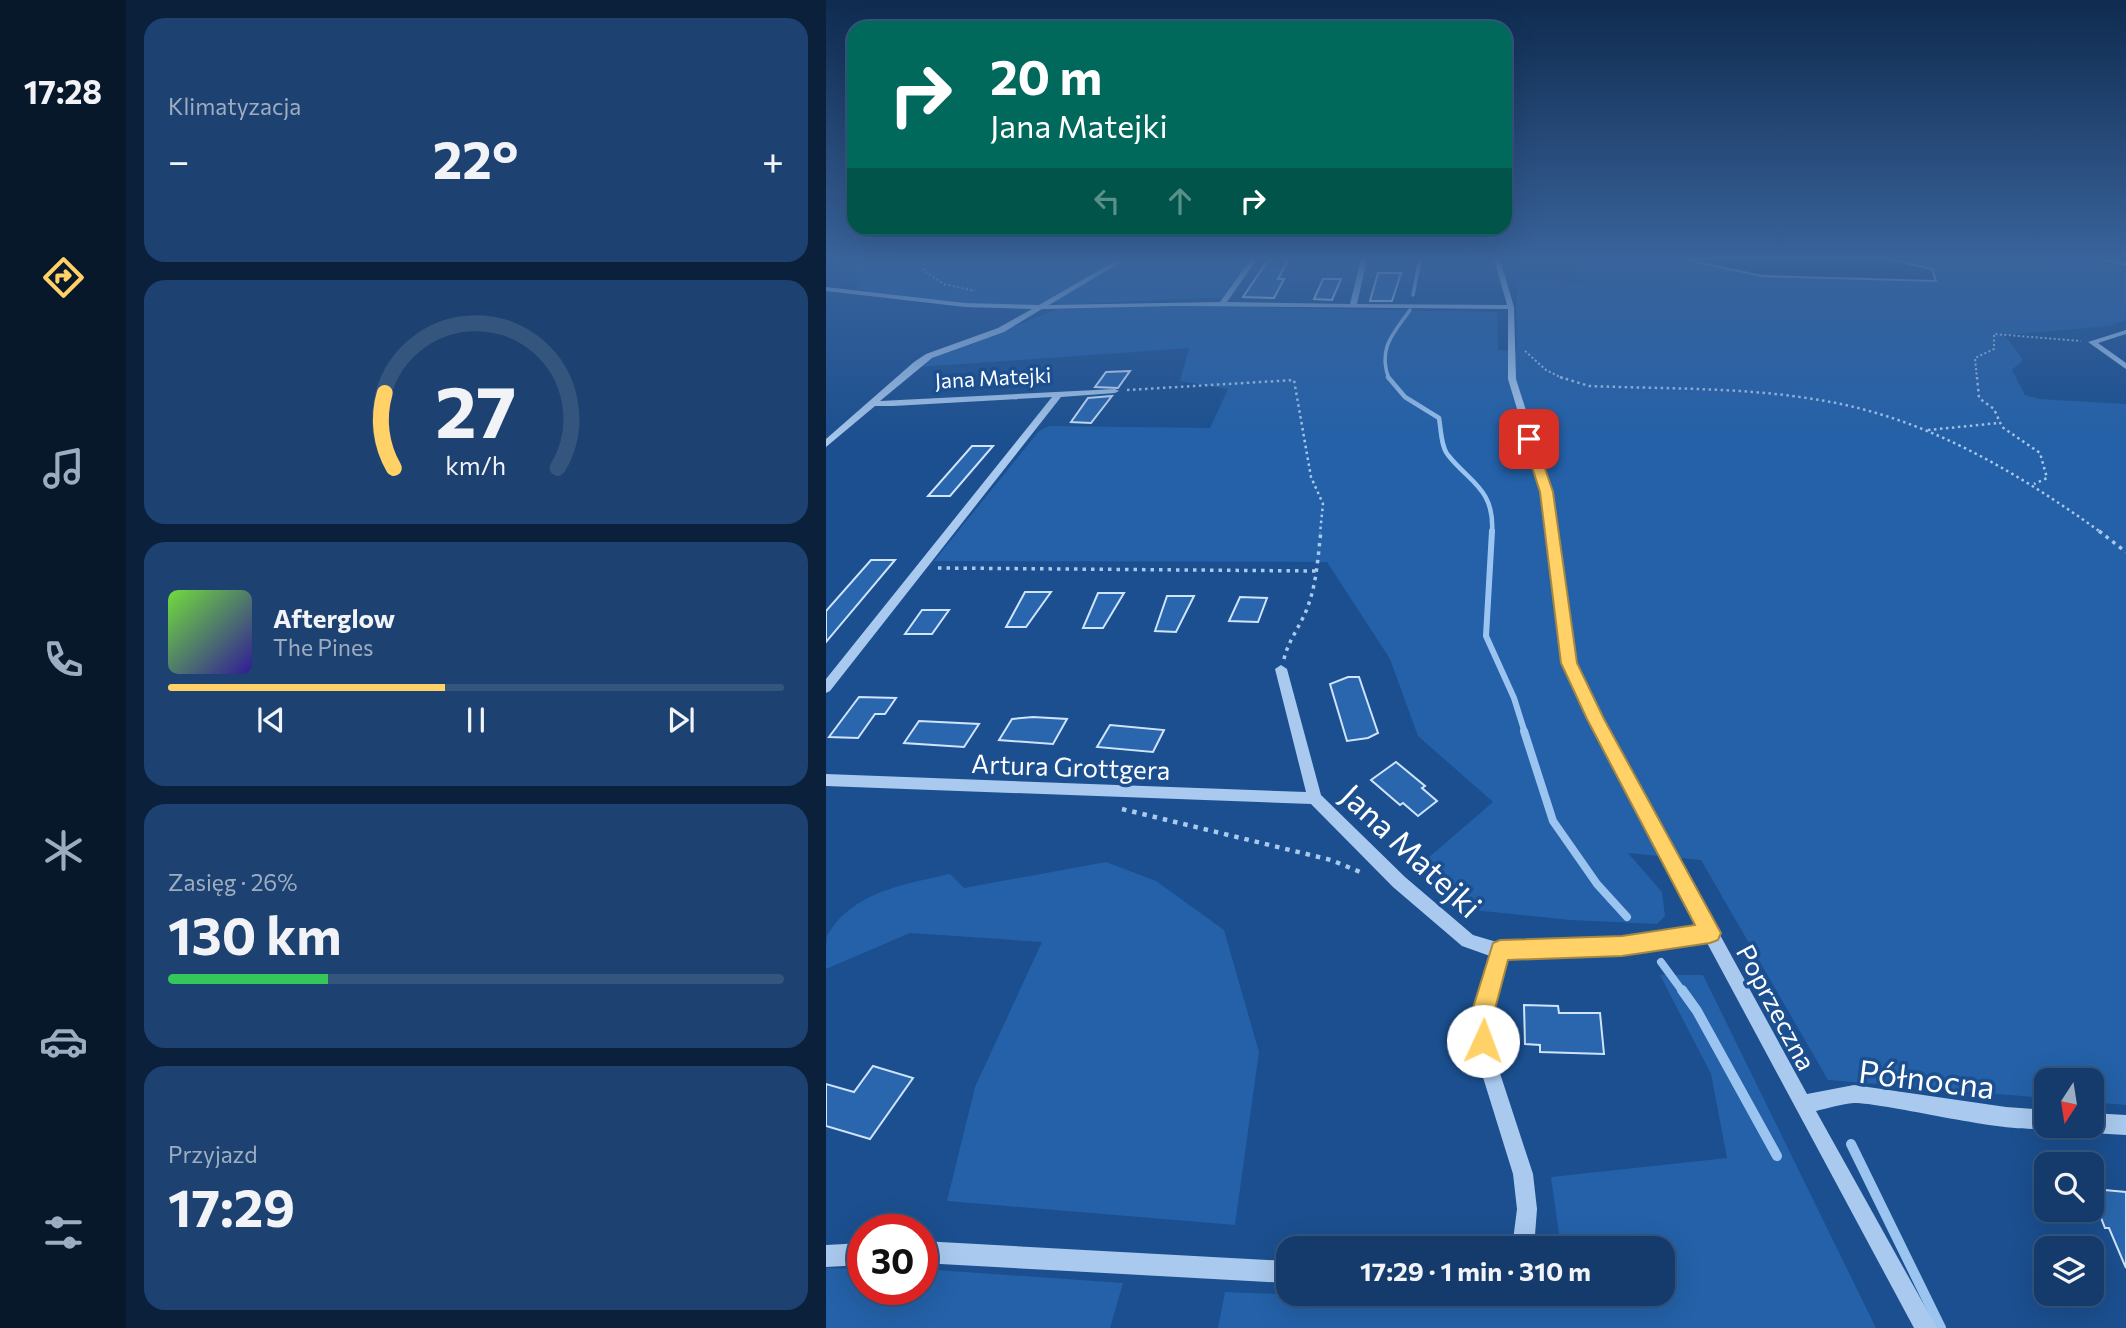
<!DOCTYPE html>
<html lang="pl">
<meta charset="utf-8">
<style>
:root{--surface:#143b6b;--page:#1d4271;--text:#f1f3f6;--muted:#9dadc1;--line:#33557e;--accent:#ffd166}
body{margin:0;font-family:Commissioner,sans-serif;background:var(--page);color:var(--text);height:100vh;display:flex;flex-direction:column;font-size:26px;white-space:nowrap}
*{box-sizing:border-box;margin:0}
p{font-size:23px;color:var(--muted)}
.icon{flex:none;width:38px;height:38px;fill:none;stroke:currentColor;stroke-width:2;stroke-linecap:round;stroke-linejoin:round}
.map{position:relative;flex:1;overflow:hidden}
.sheet{display:flex;flex-direction:column;gap:18px;padding:18px;background:#0b203b;width:700px}
.sheet>*{flex:none}
.guide{position:absolute;left:21px;top:21px;width:665px;height:214px;border-radius:21px;box-shadow:0 7px 28px #0002,0 0 0 2px var(--line);background:#00695c;color:#fff;overflow:hidden}
.needle{width:46px;rotate:192deg}
.buttons{position:absolute;left:1208px;top:1068px;display:grid;gap:14px}
.buttons a{display:grid;place-items:center;width:70px;height:70px;border-radius:14px;background:var(--surface);box-shadow:0 7px 28px #0002,0 0 0 2px var(--line);font-size:35px}
.speed{position:absolute;left:21px;top:1214px;display:flex;gap:14px;font-size:35px;font-weight:700;text-align:center}
.speed>*{display:grid;place-content:center;width:91px;height:91px;border-radius:50%;background:var(--surface);box-shadow:0 7px 28px #0002,0 0 0 2px var(--line);line-height:1}
.speed .limit{border:10px solid #d22;background:#fff;color:#111}
.pin{position:absolute;display:grid;place-items:center;width:60px;height:60px;color:#fff;margin:-30px;border-radius:14px;box-shadow:0 4px 10px #0006}
.me{position:absolute;width:77px;margin:-38px;rotate:2deg;stroke-linejoin:round;filter:drop-shadow(0 0 5px #0008)}
.turn{display:flex;align-items:center;gap:24px;height:147px;padding:0 28px;font-size:32px}
.turn .icon{width:91px;height:91px;stroke-width:2.5}
.turn b{display:block;font-size:49px;line-height:60px}
.lanes{display:flex;align-items:center;height:66px;padding:0 28px;background:#0003;justify-content:center;gap:35px;direction:ltr}
.lanes .off{opacity:.35}
.big{font-size:52px;font-weight:700;line-height:1.1}
.sheet .widget{flex:1;display:flex;flex-direction:column;justify-content:center;gap:10px;min-width:0;padding:0 24px;border-radius:21px;background:var(--page)}
.sheet .dial{align-items:center;gap:0}
.dial svg{height:182px;overflow:visible;fill:none;stroke:var(--line);stroke-width:7;stroke-linecap:round;text-anchor:middle}
.dial text{fill:var(--text);stroke:none}
.song{display:flex;align-items:center;gap:21px}
.cover{width:84px;height:84px;border-radius:10px;background:linear-gradient(135deg,hsl(100 70% 55%),hsl(250 70% 35%))}
.played{height:7px;border-radius:4px;background:linear-gradient(90deg,var(--accent) 45%,var(--line) 45%)}
.keys{display:flex;justify-content:space-around;direction:ltr}
.heat{display:flex;justify-content:space-between;align-items:center;font-size:38px;direction:ltr}
.charge{height:10px;border-radius:5px;background:linear-gradient(90deg,#34c759 26%,var(--line) 0)}
.trip{position:absolute;left:450px;top:1236px;width:399px;height:70px;border-radius:21px;background:var(--surface);box-shadow:0 7px 28px #0002,0 0 0 2px var(--line);font-weight:700;line-height:70px;text-align:center}
main{display:flex;flex:1;min-height:0}
.dock{display:flex;flex-direction:column;width:126px;justify-content:space-around;align-items:center;background:#08182b;color:var(--muted)}
.dock .icon{width:49px;height:49px}
.dock .active{color:var(--accent)}
.dock b{font-size:32px;color:var(--text)}
.map>svg:first-child{display:block}
.green{fill:#2461a8}
.water{fill:#123a6d;stroke:#9cc4f0;stroke-width:2}
.lines{fill:none;stroke-linecap:round;stroke-linejoin:round}
.stream-far4{stroke:#9cc4f0;stroke-width:3.5}
.stream-far3{stroke:#9cc4f0;stroke-width:4.5}
.stream-far2{stroke:#9cc4f0;stroke-width:6}
.stream-far1{stroke:#9cc4f0;stroke-width:8}
.stream{stroke:#9cc4f0;stroke-width:10}
.building{fill:#2a66ad;stroke:#cfe3fa;stroke-width:2}
.path-far3{stroke:#a9c9ee;stroke-width:2;stroke-dasharray:2 2.5;stroke-linecap:butt}
.path-far2{stroke:#a9c9ee;stroke-width:2.5;stroke-dasharray:2.5 3.5;stroke-linecap:butt}
.path-far1{stroke:#a9c9ee;stroke-width:3.5;stroke-dasharray:3.5 5;stroke-linecap:butt}
.path{stroke:#a9c9ee;stroke-width:4.5;stroke-dasharray:4.5 6;stroke-linecap:butt}
.minor{fill:#a9c9ee;fill-rule:evenodd}
.route{fill:#ffd166;stroke:#a68842;stroke-width:2}
.labels{text-anchor:middle;dominant-baseline:central;stroke-width:7;stroke-linejoin:round;paint-order:stroke}
.far-street-label{font-size:21px;fill:#fff;stroke:#1b4f8f}
.street-label{font-size:26px;fill:#fff;stroke:#1b4f8f}
.near-street-label{font-size:32px;fill:#fff;stroke:#1b4f8f}
</style>
<main>
<nav class="dock">
<b>17:28</b>
<svg class="icon active" aria-label="directions" viewBox="0 0 24 24"><path d="M12 3l9 9-9 9-9-9zM9 14v-3h6M13 9l2 2-2 2"/></svg>
<svg class="icon" aria-label="music" viewBox="0 0 24 24"><path d="M9 18V5l10-2v13"/><circle cx="6" cy="18" r="3"/><circle cx="16" cy="16" r="3"/></svg>
<svg class="icon" aria-label="phone" viewBox="0 0 24 24"><path d="M5 4h4l2 5-3 2q2 4 5 5l2-3 5 2v4C11 20 4 13 5 4z"/></svg>
<svg class="icon" aria-label="climate" viewBox="0 0 24 24"><path d="M12 3v18M4 7l16 10M4 17L20 7"/></svg>
<svg class="icon" aria-label="car" viewBox="0 0 24 24"><path d="M5 17H2v-5l4-1 3-4h7l3 4 3 1v5h-3M9 17h6M6 11h13"/><circle cx="7" cy="17" r="2"/><circle cx="17" cy="17" r="2"/></svg>
<svg class="icon" aria-label="filters" viewBox="0 0 24 24"><path d="M4 7h16M4 17h16"/><circle cx="9" cy="7" r="2"/><circle cx="15" cy="17" r="2"/></svg>
</nav>
<section class="sheet">
<div class="widget"><p>Klimatyzacja</p>
<div class="heat"><a>−</a><b class="big">22°</b><a>+</a></div>
</div>
<div class="widget dial"><svg viewBox="0 0 100 80">
<path d="M14 69A42 42 0 1 1 86 69"/>
<path d="M14 69A42 42 0 0 1 10 36" stroke="#ffd166"/>
<text x="50" y="56" font-size="32" font-weight="700">27</text>
<text x="50" y="72" font-size="11">km/h</text>
</svg></div>
<div class="widget">
<div class="song"><i class="cover"></i><div><b>Afterglow</b><p>The Pines</p></div></div>
<div class="played"></div>
<div class="keys"><svg class="icon" aria-label="previous" viewBox="0 0 24 24"><path d="M18 5L8 12l10 7zM5 5v14"/></svg><svg class="icon" aria-label="pause" viewBox="0 0 24 24"><path d="M8 5v14M16 5v14"/></svg><svg class="icon" aria-label="next" viewBox="0 0 24 24"><path d="M6 5l10 7-10 7zM19 5v14"/></svg></div>
</div>
<div class="widget"><p>Zasięg · 26%</p><b class="big">130 km</b><div class="charge"></div></div>
<div class="widget"><p>Przyjazd</p><b class="big">17:29</b></div>
</section>
<div class="map">
<svg width="1300" height="1328" viewBox="0 0 1300 1328">
<rect width="100%" height="100%" fill="#1b4f8f"/>
<!-- green -->
<g class="green">
<polygon points="31,259 424,259 397,297 254,304 219,303 214,307 116,302 31,289"/>
<polygon points="745,259 1261,259 1293,267 1300,273 1300,320 1282,326 1179,335 1197,360 1186,370 1199,395 1213,399 1300,404 1300,1105 1265,1102 1265,1080 1220,1080 1220,1098 1002,1080 875,860 802,853 836,892 839,916 831,924 744,920 647,910 595,864 667,802 592,736 564,659 501,562 108,561 213,431 223,426 384,428 402,389 354,381 363,348 93,367 102,360 232,309 351,306 671,312 672,350 690,352 691,278 885,290 753,281"/>
<path d="M 280,862 L 330,881 L 398,930 L 433,1052 L 409,1225 L 121,1201 L 149,1087 L 216,942 L 84,933 L 0,969 C 0,960 0,944 1,936 C 25,892 79,884 124,874 L 138,888 Z"/>
<polygon points="834,975 877,975 1050,1328 392,1328 399,1292 743,1305 742,1293 836,1293 836,1248 735,1248 725,1177 901,1158 885,1074"/>
<polygon points="0,1268 37,1269 37,1290 96,1290 96,1269 297,1283 284,1328 0,1328"/>
</g>
<!-- water -->
<polygon class="water" points="856,259 1062,259 1106,269 1110,281 936,276"/>
<g class="lines">
<!-- stream-far4 -->
<g class="stream-far4">
<polyline points="587,295 594,259"/>
<path d="M 563,379 C 551,348 568,333 584,310"/>
</g>
<!-- stream-far3 -->
<path class="stream-far3" d="M 562,377 L 579,397 L 613,418 C 615,429 615,447 622,455 C 644,483 669,489 666,533"/>
<!-- stream-far2 -->
<polyline class="stream-far2" points="666,531 660,636 688,698 699,733"/>
<!-- stream-far1 -->
<g class="stream-far1">
<polyline points="698,731 727,821 771,884 801,917"/>
<polyline points="835,962 857,992"/>
</g>
<!-- stream -->
<g class="stream">
<polyline points="856,990 871,1011 951,1156"/>
<polyline points="1025,1144 1115,1328"/>
</g>
</g>
<!-- building -->
<g class="building">
<polygon points="442,260 462,260 452,279 458,279 448,298 417,297"/>
<polygon points="552,273 575,273 566,301 544,301"/>
<polygon points="497,279 515,279 506,300 488,299"/>
<polygon points="304,371 292,388 269,387 280,372"/>
<polygon points="286,396 265,423 245,422 262,398"/>
<polygon points="146,446 167,446 124,496 102,496"/>
<polygon points="45,560 69,560 0,642 0,611"/>
<polygon points="199,592 225,592 200,627 180,627"/>
<polygon points="272,593 298,593 277,628 257,628"/>
<polygon points="341,596 368,596 350,632 329,631"/>
<polygon points="414,597 441,598 432,622 403,621"/>
<polygon points="96,610 123,610 106,634 79,634"/>
<polygon points="522,677 533,677 552,733 542,738 521,741 504,684"/>
<polygon points="33,697 70,698 59,714 49,714 32,738 3,737"/>
<polygon points="207,717 241,719 227,744 173,740 186,719"/>
<polygon points="93,721 153,724 138,747 78,743"/>
<polygon points="284,725 338,730 327,752 271,747"/>
<polygon points="570,762 599,786 596,788 611,801 592,816 577,803 574,805 545,780"/>
<polygon points="698,1005 732,1006 733,1013 774,1013 778,1054 714,1052 714,1045 699,1044"/>
<polygon points="47,1066 87,1078 44,1139 0,1126 0,1084 28,1092"/>
<polygon points="1268,1189 1300,1192 1300,1268 1283,1228 1279,1228 1272,1210 1277,1211"/>
</g>
<g class="lines">
<!-- path-far3 -->
<g class="path-far3">
<polyline points="99,259 98,271 118,284 149,291"/>
<polyline points="699,351 720,370 738,379"/>
<polyline points="1151,379 1149,358 1168,349 1168,334 1255,341"/>
</g>
<!-- path-far2 -->
<g class="path-far2">
<path d="M 734,377 L 763,386 C 838,389 913,387 987,399 C 1096,415 1188,470 1276,533"/>
<polyline points="1151,377 1153,398 1168,409 1176,427 1214,453 1221,478 1208,484"/>
<polyline points="301,390 468,380 485,477 497,504 494,533"/>
<polyline points="1102,430 1173,423"/>
</g>
<!-- path-far1 -->
<g class="path-far1">
<polyline points="1273,531 1300,552"/>
<polyline points="112,568 491,571"/>
<path d="M 458,659 C 463,638 477,623 483,603 C 491,580 492,555 495,531"/>
</g>
<!-- path -->
<polyline class="path" points="296,809 505,860 539,874"/>
<!-- minor -->
<g class="minor">
<path d="M 293,259 L 300,259 L 223,305 L 394,302 L 425,259 L 431,259 L 401,302 L 524,304 L 535,259 L 541,259 L 531,304 L 681,305 L 668,259 L 674,259 L 688,307 L 690,379 L 726,492 L 749,663 L 776,719 L 981,1094 L 1028,1085 L 1180,1107 L 1220,1110 L 1220,1125 L 1227,1125 C 1206,1141 1064,1103 1028,1103 C 1016,1104 1002,1108 990,1111 L 1111,1328 L 1088,1328 L 880,941 L 796,954 L 680,959 L 662,1024 L 669,1058 L 707,1174 L 711,1209 L 708,1248 L 686,1248 L 691,1209 L 687,1174 L 651,1058 L 644,1024 L 664,956 L 636,946 L 567,887 L 485,804 L 0,786 L 0,774 L 480,792 L 449,669 L 455,665 L 461,669 L 495,795 L 579,877 L 647,935 L 674,943 L 796,938 L 872,927 L 762,719 L 737,663 L 716,492 L 682,379 L 682,309 L 351,306 L 216,309 L 178,332 L 106,358 L 54,401 L 289,389 L 293,391 L 289,393 L 235,397 L 4,691 L 0,693 L 0,679 L 226,397 L 67,406 L 49,406 L 0,447 L 0,439 L 88,362 L 100,354 L 172,328 L 206,309 L 139,307 L 0,291 L 0,287 L 139,303 L 213,305 Z"/>
<polygon points="1273,259 1300,262 1300,266 1274,260"/>
<polygon points="1300,330 1300,334 1272,343 1300,363 1300,369 1262,342"/>
<polygon points="1265,1113 1300,1115 1300,1135 1265,1133 1258,1130 1256,1125 1265,1125"/>
<polygon points="96,1241 462,1261 462,1283 96,1263"/>
<polygon points="37,1243 37,1265 0,1267 0,1245"/>
</g>
</g>
<!-- sky -->
<linearGradient id="sky" x2="0" y2="1"><stop stop-color="#0f2b4f"/><stop offset="0.58" stop-color="#39639b"/><stop offset="1" stop-color="#39639b" stop-opacity="0"/></linearGradient>
<rect width="1300" height="445" fill="url(#sky)"/>
<!-- route -->
<polygon class="route" points="703,436 709,439 727,492 751,663 778,719 895,933 892,940 884,943 796,956 682,960 665,1024 668,1041 665,1049 657,1053 649,1049 642,1024 667,943 674,940 796,936 869,925 761,719 735,663 714,492 697,439"/>
<g class="labels">
<!-- far-street labels -->
<g class="far-street-label">
<text transform="translate(167 377) rotate(-3)">Jana Matejki</text>
</g>
<!-- street labels -->
<g class="street-label">
<text transform="translate(245 766) rotate(2)">Artura Grottgera</text>
<text transform="translate(951 1007) rotate(62)">Poprzeczna</text>
</g>
<!-- near-street labels -->
<g class="near-street-label">
<text transform="translate(586 850) rotate(43)">Jana Matejki</text>
<text transform="translate(1101 1078) rotate(7)">Północna</text>
</g>
</g>
</svg>
<div class="buttons">
<a><svg class="needle" viewBox="-14 -14 28 28"><path d="M0-13l5 13h-10z" fill="#e53935"/><path d="M0 13l5-13h-10z" fill="#9dadc1"/></svg></a>
<a><svg class="icon" aria-label="search" viewBox="0 0 24 24"><circle cx="10" cy="10" r="6"/><path d="M15 15l6 6"/></svg></a>
<a><svg class="icon" aria-label="layers" viewBox="0 0 24 24"><path d="M12 4l9 5-9 5-9-5zM3 14l9 5 9-5"/></svg></a>
</div>
<div class="speed"><div class="limit">30</div></div>
<div class="pin" style="left:703px;top:439px;background:#d93025"><svg class="icon" aria-label="arrive" viewBox="0 0 24 24"><path d="M6 21V4h12l-3 4 3 4H6"/></svg></div>
<svg class="me" style="left:657px;top:1041px" viewBox="-20 -20 40 40"><circle r="19" fill="#fff"/><path d="M0-13L10 11 0 6-10 11z" fill="#ffd166"/></svg>
<div class="trip">17:29 · 1 min · 310 m</div>
<div class="guide">
<div class="turn"><svg class="icon" aria-label="right" viewBox="0 0 24 24"><path d="M7 20v-9h11M14 6l5 5-5 5"/></svg><div><b>20 m</b>Jana Matejki</div></div>
<div class="lanes"><svg class="icon off" aria-label="left" viewBox="0 0 24 24"><path d="M17 20v-9H6M10 6l-5 5 5 5"/></svg><svg class="icon off" aria-label="ahead" viewBox="0 0 24 24"><path d="M12 20V5M6 11l6-6 6 6"/></svg><svg class="icon" aria-label="right" viewBox="0 0 24 24"><path d="M7 20v-9h11M14 6l5 5-5 5"/></svg></div>
</div>
</div>
</main>
